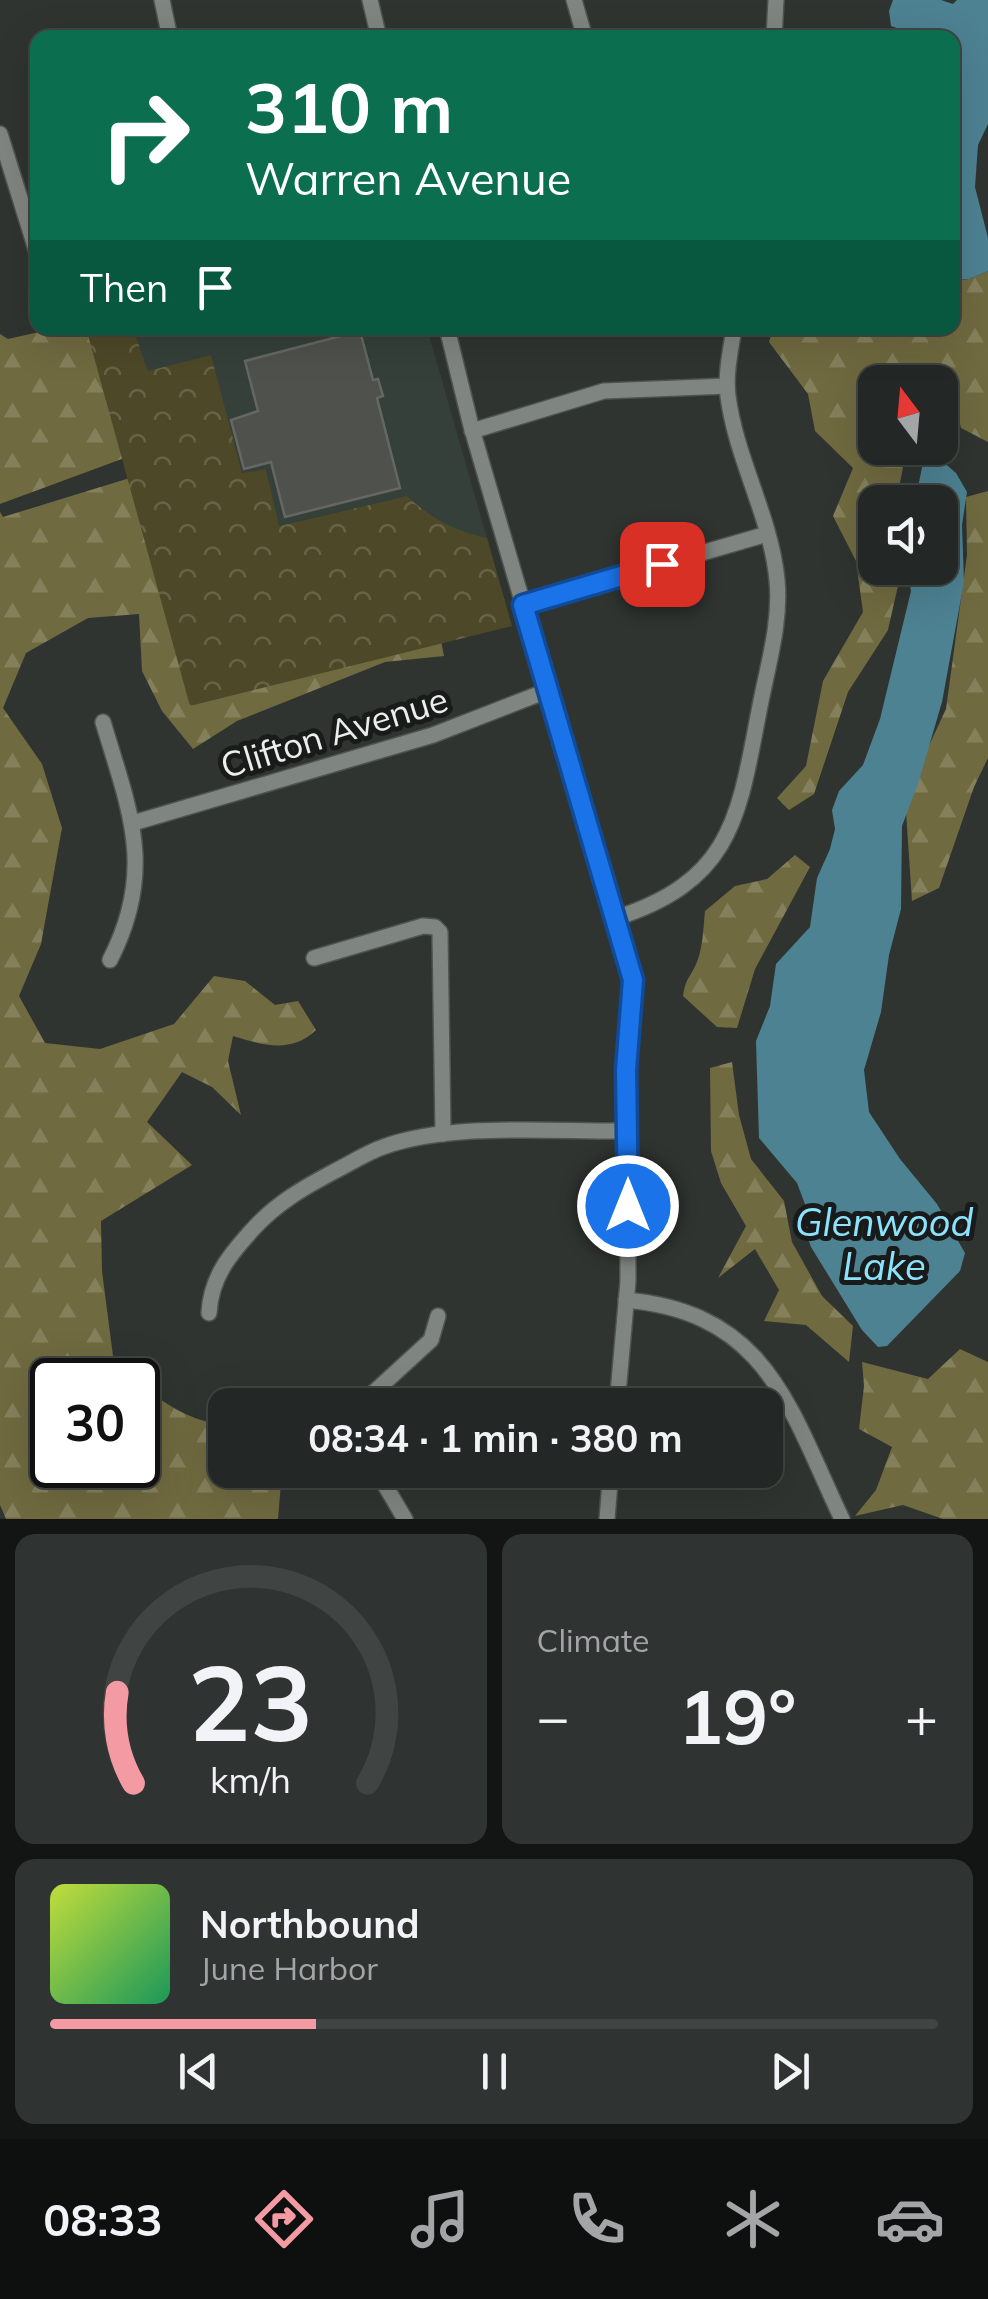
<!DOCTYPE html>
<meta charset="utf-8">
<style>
:root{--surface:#232725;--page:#2f3332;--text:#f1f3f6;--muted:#a3a5a7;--line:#404442;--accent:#f49aa3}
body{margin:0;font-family:Mulish,sans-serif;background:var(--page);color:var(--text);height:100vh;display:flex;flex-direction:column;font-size:38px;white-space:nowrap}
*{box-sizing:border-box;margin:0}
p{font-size:32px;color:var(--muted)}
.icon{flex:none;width:55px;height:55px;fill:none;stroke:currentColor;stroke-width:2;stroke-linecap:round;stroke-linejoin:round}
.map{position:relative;height:1519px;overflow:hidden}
.drawer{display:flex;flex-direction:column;gap:15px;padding:15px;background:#131514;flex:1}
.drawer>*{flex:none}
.top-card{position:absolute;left:30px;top:30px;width:930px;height:305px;border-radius:20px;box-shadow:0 10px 40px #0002,0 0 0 2px var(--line);background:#0b6e4f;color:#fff;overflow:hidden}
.needle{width:65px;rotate:344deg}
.buttons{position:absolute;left:858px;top:365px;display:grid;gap:20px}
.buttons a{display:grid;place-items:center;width:100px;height:100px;border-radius:20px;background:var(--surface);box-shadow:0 10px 40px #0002,0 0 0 2px var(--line);font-size:50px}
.speed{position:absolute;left:30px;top:1358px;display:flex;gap:20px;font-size:50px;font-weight:700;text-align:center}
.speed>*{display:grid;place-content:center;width:130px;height:130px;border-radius:50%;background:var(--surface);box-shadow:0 10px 40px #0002,0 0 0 2px var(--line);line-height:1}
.speed .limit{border:5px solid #111;border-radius:15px;background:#fff;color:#111}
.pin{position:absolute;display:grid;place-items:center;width:85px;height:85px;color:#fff;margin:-42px;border-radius:20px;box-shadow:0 5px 15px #0006}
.me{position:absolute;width:110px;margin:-55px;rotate:0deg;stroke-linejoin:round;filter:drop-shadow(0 0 8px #0008)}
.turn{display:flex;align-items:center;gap:35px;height:210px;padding:0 50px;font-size:45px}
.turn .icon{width:130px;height:130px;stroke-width:2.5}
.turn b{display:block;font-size:70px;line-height:85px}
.then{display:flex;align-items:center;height:95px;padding:0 50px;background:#0003;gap:20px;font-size:38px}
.big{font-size:75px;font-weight:700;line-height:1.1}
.drawer .card{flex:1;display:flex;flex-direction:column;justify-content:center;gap:15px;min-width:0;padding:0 35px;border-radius:20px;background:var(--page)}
.drawer .dial{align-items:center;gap:0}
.dial svg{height:260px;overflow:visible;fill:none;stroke:var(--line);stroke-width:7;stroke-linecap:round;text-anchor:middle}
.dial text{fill:var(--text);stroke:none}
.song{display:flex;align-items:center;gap:30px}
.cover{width:120px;height:120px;border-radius:15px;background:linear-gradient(135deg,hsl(70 70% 55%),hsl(150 70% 35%))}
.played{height:10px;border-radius:5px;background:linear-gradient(90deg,var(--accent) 30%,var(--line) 30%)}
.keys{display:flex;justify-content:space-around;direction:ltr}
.heat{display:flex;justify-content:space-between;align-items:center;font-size:55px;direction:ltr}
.drawer .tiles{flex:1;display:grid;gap:15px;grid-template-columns:1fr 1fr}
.card:last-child{grid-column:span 2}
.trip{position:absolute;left:208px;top:1388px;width:575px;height:100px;border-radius:20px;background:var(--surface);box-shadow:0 10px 40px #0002,0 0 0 2px var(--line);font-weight:700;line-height:100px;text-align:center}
.tab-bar{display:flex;height:160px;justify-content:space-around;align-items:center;background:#0e100f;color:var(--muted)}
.tab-bar .icon{width:70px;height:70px}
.tab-bar .active{color:var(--accent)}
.tab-bar b{font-size:45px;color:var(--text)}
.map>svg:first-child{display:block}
.built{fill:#35403a}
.forest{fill:url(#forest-firs)}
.park{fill:url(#park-crowns)}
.water{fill:#4d8292}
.building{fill:#4f514c;stroke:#646762;stroke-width:2.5}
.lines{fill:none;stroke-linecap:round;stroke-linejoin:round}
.minor-casing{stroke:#4e5350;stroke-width:18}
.minor{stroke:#7f8581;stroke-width:15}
.route-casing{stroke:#114b97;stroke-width:25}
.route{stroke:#1a73e8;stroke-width:18}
.labels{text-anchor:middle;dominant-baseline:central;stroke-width:10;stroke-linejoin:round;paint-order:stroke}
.street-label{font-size:35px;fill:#eaeeec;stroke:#191b1a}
.water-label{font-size:38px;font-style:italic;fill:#8ce3fd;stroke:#191b1a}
</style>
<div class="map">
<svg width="988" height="1519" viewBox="0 0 988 1519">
<defs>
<pattern id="forest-firs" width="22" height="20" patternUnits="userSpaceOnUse" patternTransform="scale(2.5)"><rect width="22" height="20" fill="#706a40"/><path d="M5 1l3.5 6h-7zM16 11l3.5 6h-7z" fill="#85805c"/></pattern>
<pattern id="park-crowns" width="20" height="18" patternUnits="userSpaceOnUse" patternTransform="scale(2.5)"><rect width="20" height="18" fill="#4d4827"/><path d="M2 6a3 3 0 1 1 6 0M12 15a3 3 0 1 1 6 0" fill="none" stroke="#676346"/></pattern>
</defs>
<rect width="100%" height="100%" fill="#2f3431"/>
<!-- built -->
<polygon class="built" points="133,328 427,328 487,538 459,532 429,516 407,496 278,526 266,469 242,474 211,356 148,371"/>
<!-- forest -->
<g class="forest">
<polygon points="988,271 988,442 961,428 952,389 940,389 940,382 875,382 875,448 907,448 896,502 875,502 875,568 902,568 888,630 848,692 814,794 789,810 777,798 806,766 823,681 863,612 856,561 833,516 853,468 815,431 808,394 769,342 773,328 952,328 953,281 969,279"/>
<polygon points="57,328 91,328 138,453 0,504 0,334 8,339"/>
<path d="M 133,477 L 438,625 L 444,656 L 385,662 L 237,721 L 193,749 L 162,711 L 142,671 L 139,614 L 88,618 L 26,653 L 3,708 L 42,764 L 62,828 L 41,944 L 19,996 L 45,1043 L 100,1049 L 174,1024 L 214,976 L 245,981 L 275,1005 L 298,1001 L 316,1030 C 291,1054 263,1045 233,1036 L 228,1061 L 241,1115 L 212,1087 L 182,1072 L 147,1122 L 192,1165 L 101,1221 L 102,1271 L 114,1364 L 134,1380 L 52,1380 L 52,1465 L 138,1465 L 138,1383 C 163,1403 192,1422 225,1425 L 225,1470 L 282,1470 L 278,1519 L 6,1519 L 0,1505 L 0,512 L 3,517 Z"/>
<polygon points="988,491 988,758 974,787 939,888 912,901 905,797 946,709 967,555 966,497"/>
<path d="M 795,855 L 810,867 L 755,969 L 737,1028 L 717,1027 L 683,996 C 685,984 686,982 692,972 C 703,955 703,931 705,911 L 735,886 L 767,879 Z"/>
<polygon points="732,1062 739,1115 751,1159 784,1201 792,1242 822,1296 853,1326 849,1362 806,1325 764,1321 779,1290 755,1249 718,1278 746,1226 721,1183 711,1151 710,1068"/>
<polygon points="960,1349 988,1362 988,1519 943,1519 903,1505 855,1516 876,1490 892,1447 859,1429 864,1386 862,1362 928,1379"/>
</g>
<!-- park -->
<path class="park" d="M 86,328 L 133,328 L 148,371 L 211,355 L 242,473 L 266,469 L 279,526 L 407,496 C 432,519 454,531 487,538 L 512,626 L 190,706 Z"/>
<!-- water -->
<g class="water">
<polygon points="893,0 941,0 953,4 957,0 988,0 988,124 978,145 975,187 988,238 988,271 969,279 953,280 952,38 923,37 891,26 889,11"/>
<polygon points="926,448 937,448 934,454 956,473 967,492 962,525 964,582 942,702 918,784 902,826 901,909 889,955 881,1012 864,1070 869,1112 900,1159 937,1204 965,1253 960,1271 887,1346 878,1347 862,1330 811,1247 806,1233 808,1212 797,1183 759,1138 756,1041 770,1006 776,964 810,927 817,878 830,849 835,829 832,810 839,791 863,765 880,719 911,591 907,568 940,568 940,502 915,502"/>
</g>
<!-- building -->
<polygon class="building" points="360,331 373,380 378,379 383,396 377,398 400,488 285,517 271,462 244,469 231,420 258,411 245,361"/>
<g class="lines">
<!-- minor casing -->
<g class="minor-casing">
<g id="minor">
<polyline points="162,0 170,38"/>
<polyline points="370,0 379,38"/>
<polyline points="574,0 585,38"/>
<polyline points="774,38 776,0"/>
<polyline points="0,134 38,256"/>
<polyline points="447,328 471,426 633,980 627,1071 628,1281 617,1405"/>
<polyline points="472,431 604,391 727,386"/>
<polyline points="523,605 767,534"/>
<path d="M 103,722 C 130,812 156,870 110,960"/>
<polyline points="133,823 433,735 549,690"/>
<path d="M 616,918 C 737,879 739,811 761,701 C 769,661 781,620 777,580 C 771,517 736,459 728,396 C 725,374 731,349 734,328"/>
<polyline points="314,958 423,926 435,927 440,932 443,1134"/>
<path d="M 626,1300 C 768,1313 789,1408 842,1519"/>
<path d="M 209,1313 C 211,1277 230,1254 254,1228 C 278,1202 305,1187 335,1171 C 351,1163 366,1153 383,1147 C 452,1122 553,1132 627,1131"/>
<polyline points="288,1402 296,1405"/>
<polyline points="360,1405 431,1340 438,1316"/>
<polyline points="376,1470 405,1519"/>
<polyline points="607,1519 611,1470"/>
</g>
</g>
<!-- minor -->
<use href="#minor" class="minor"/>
</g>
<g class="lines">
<!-- route casing -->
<g class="route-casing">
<polyline id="route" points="628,1206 626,1070 633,980 523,605 662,564"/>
</g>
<!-- route -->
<use href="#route" class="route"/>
</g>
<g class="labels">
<!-- street labels -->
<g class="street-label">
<text transform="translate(334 732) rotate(-17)">Clifton Avenue</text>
</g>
<!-- water labels -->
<g class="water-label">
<text x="884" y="1222">Glenwood<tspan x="884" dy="44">Lake</tspan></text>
</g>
</g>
</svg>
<div class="buttons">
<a><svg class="needle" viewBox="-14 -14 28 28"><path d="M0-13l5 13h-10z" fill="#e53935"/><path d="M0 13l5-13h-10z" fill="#a3a5a7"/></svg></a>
<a><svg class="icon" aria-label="sound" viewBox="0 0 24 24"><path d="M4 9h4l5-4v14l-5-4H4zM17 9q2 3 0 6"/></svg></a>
</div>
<div class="speed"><div class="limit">30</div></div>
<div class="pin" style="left:662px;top:564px;background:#d93025"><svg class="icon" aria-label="arrive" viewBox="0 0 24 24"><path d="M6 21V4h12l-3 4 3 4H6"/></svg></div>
<svg class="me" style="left:628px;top:1206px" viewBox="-20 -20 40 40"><circle r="17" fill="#1a73e8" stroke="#fff" stroke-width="3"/><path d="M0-11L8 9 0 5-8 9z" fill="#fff"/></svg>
<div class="trip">08:34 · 1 min · 380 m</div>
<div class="top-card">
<div class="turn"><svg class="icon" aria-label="right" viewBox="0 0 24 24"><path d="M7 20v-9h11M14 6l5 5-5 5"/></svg><div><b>310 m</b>Warren Avenue</div></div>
<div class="then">Then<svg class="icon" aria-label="arrive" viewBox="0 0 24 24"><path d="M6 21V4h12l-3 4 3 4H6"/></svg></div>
</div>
</div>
<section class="drawer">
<div class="tiles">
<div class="card dial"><svg viewBox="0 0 100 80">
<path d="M14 69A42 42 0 1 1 86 69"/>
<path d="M14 69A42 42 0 0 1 9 41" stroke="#f49aa3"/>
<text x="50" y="56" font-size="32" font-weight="700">23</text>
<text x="50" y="72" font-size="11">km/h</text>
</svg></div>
<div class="card"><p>Climate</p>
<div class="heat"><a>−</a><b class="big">19°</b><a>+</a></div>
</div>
<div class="card">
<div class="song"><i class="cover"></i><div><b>Northbound</b><p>June Harbor</p></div></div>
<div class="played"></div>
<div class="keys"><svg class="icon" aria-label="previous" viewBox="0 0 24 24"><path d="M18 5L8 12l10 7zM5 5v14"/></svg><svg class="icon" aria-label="pause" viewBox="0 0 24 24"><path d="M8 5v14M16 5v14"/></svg><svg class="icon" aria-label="next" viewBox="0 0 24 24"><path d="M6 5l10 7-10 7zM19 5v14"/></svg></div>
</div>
</div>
</section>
<nav class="tab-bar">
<b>08:33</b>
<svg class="icon active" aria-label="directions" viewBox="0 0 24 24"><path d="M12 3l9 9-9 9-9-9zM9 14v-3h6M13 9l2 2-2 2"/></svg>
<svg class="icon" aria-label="music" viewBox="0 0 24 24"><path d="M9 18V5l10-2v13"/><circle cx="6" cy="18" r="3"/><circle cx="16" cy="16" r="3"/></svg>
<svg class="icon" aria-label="phone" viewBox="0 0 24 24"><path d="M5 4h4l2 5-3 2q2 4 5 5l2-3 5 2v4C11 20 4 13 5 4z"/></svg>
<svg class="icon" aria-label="climate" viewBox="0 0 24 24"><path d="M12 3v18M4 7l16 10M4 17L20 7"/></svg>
<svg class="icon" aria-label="car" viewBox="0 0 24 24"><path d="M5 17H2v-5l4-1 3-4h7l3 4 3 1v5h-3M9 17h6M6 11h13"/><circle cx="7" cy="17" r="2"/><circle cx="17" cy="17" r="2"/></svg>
</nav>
